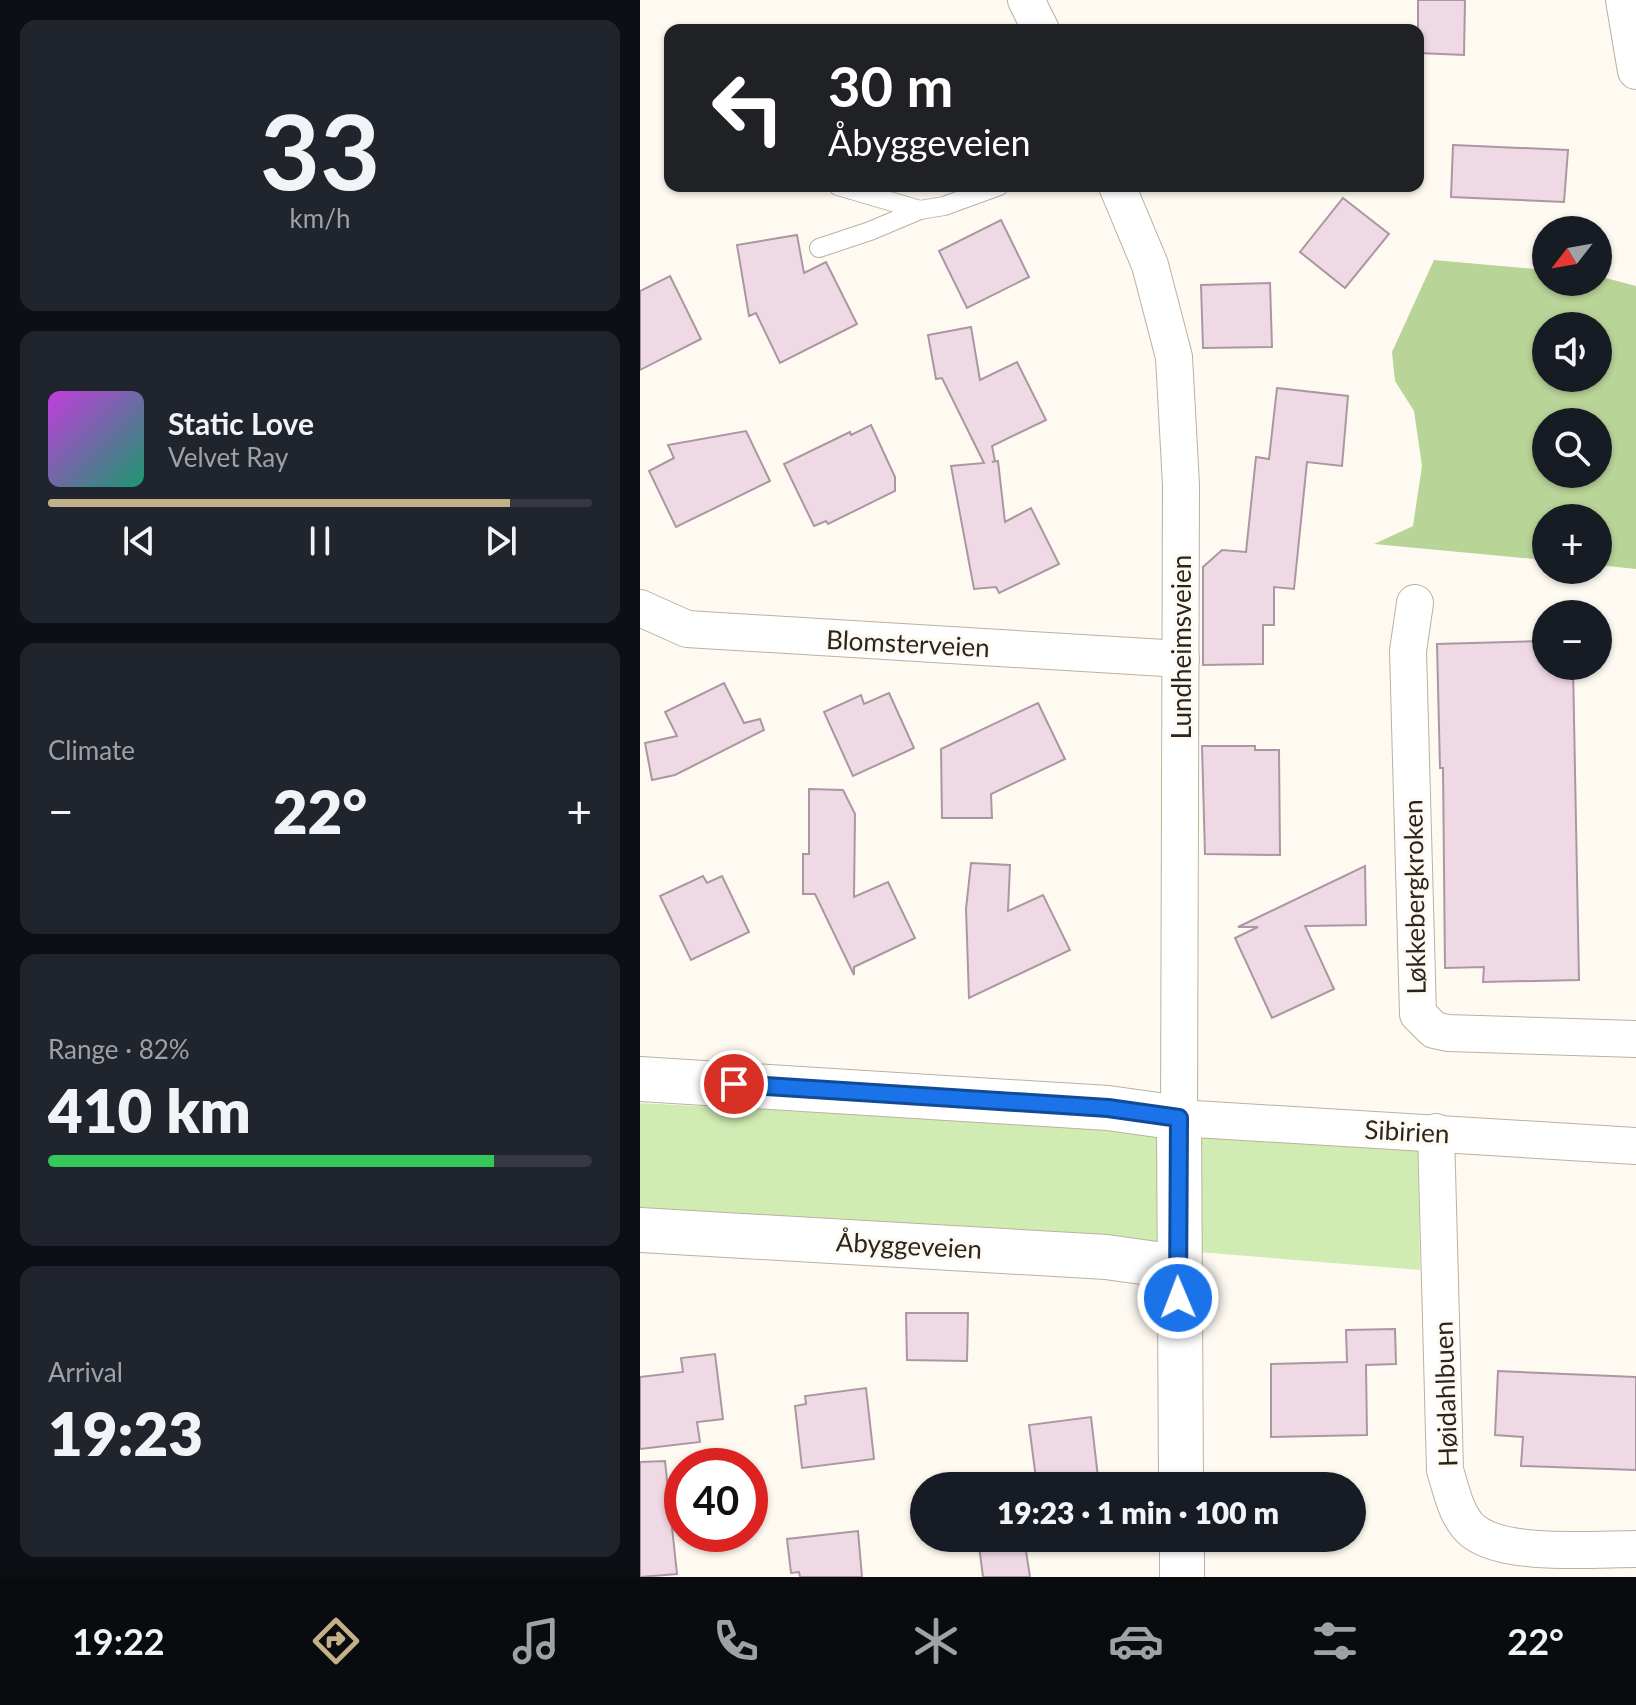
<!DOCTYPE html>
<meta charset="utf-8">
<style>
:root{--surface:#171b24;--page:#20242c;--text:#f1f3f6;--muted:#9ea1a6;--line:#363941;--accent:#c3af88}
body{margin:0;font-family:Lato,sans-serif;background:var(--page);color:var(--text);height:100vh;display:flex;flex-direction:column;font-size:30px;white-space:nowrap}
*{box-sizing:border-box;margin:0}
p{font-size:26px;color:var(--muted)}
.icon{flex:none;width:44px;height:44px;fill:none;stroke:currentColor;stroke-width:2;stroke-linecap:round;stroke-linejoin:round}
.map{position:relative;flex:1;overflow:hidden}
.details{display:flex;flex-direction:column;gap:20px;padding:20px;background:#0d0f14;width:640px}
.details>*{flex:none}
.banner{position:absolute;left:24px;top:24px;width:760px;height:168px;border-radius:16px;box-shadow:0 2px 6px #0004;background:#202124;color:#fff;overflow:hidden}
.needle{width:52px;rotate:239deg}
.tools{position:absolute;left:892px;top:216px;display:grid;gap:16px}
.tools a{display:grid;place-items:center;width:80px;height:80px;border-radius:50%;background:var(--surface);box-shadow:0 2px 6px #0004;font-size:40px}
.speed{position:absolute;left:24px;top:1448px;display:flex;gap:16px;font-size:40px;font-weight:700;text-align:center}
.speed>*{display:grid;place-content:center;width:104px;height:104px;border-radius:50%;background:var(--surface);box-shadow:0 2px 6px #0004;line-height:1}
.speed .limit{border:12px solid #d22;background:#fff;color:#111}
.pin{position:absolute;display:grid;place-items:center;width:68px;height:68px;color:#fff;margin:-34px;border:4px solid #fff;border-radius:50%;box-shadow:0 2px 8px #0007}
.me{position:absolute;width:88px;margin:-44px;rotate:359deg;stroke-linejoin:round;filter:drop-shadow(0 0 6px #0008)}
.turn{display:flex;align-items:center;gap:28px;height:168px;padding:0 32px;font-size:36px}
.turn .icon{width:104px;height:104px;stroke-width:2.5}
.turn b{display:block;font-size:56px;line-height:68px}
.big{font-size:60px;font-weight:800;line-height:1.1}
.details .widget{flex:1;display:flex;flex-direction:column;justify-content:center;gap:12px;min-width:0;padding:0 28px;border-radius:16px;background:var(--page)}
.details .dial{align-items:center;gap:0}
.dial b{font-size:104px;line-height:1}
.song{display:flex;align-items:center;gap:24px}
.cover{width:96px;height:96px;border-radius:12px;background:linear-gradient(135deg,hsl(290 70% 55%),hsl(160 70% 35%))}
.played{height:8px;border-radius:4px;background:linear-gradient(90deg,var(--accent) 85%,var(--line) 85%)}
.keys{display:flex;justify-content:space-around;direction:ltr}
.heat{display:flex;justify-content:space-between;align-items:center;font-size:44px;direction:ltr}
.charge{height:12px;border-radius:6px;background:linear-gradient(90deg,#34c759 82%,var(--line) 0)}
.trip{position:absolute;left:270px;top:1472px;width:456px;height:80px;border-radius:40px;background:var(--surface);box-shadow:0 2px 6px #0004;font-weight:800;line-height:80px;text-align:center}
.menu{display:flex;height:128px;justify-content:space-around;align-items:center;background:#090b0e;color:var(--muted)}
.menu .icon{width:56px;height:56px}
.menu .selected{color:var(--accent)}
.menu b{font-size:36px;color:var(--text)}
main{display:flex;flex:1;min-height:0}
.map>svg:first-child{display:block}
.green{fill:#d1ecb2}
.forest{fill:#b8d497;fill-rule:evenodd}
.building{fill:#efd9e5;stroke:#ab97a2;stroke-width:2}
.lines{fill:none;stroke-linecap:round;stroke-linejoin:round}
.lane-casing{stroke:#bcb19f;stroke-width:20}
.street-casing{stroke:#bcb19f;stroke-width:38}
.secondary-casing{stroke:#bcb19f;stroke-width:46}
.lane{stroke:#fff;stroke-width:18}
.street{stroke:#fff;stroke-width:36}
.secondary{stroke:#fff;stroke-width:44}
.route-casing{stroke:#114b97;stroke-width:20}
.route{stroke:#1a73e8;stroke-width:14}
.labels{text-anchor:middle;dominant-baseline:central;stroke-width:6;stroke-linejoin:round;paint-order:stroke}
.street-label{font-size:26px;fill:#2a261f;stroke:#fefaf2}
</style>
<main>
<section class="details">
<div class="widget dial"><b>33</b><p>km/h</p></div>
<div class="widget">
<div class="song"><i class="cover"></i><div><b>Static Love</b><p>Velvet Ray</p></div></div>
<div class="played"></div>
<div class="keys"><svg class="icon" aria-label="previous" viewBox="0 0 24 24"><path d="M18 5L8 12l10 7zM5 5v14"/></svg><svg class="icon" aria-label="pause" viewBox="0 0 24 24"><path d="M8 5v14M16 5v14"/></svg><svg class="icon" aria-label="next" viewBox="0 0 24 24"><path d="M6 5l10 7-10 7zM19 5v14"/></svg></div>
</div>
<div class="widget"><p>Climate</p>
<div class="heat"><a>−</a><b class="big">22°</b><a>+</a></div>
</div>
<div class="widget"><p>Range · 82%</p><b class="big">410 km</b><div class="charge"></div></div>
<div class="widget"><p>Arrival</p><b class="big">19:23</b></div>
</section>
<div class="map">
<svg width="996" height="1577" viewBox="0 0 996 1577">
<rect width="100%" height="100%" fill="#fefaf2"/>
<!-- green -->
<polygon class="green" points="0,1103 778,1145 780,1270 0,1207"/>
<!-- forest -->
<path class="forest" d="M 794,260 L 906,270 L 906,282 L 958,282 L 958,276 L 996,286 L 996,569 L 958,565 L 958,518 L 906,518 L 906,560 L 734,544 L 773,526 L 782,466 L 774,411 L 755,381 L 752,352 ZM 906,326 L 958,326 L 958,378 L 906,378 ZM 906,422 L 958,422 L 958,474 L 906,474 Z"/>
<!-- building -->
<g class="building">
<polygon points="778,0 825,0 824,55 778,53"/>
<polygon points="813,145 928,150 924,202 811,197"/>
<polygon points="703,198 749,234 705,288 660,252"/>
<polygon points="361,220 389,277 327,308 299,251"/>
<polygon points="157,235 164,273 186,262 217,324 140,363 116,313 109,316 97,245"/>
<polygon points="30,276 61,339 0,370 0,291"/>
<polygon points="630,283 632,347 563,348 561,285"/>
<polygon points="331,327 340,380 377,362 406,420 352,446 355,461 352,462 358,461 365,522 391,508 419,564 359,593 356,587 334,589 311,466 344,463 302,378 296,379 288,335"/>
<polygon points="637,388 708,396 702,466 667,462 654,589 634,587 634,625 623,625 623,664 563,665 563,567 582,550 606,552 616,457 629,459"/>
<polygon points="231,425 255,477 255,491 188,524 186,521 174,526 144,464 210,432 211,435"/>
<polygon points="106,431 130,481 36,527 9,471 34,458 28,445"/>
<polygon points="906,641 906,666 933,666 939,980 843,982 844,967 805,968 803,768 800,768 797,644"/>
<polygon points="84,683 104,723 120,719 124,730 35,775 12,780 5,743 37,736 25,712"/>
<polygon points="249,693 274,748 213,776 184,712 221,695 224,704"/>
<polygon points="398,703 425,759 351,794 352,818 302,818 301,749"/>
<polygon points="562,746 615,746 615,750 639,750 640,855 565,854"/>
<polygon points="169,789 203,790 215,814 214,897 248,882 275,938 214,967 214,975 175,894 163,894 163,854 169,854"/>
<polygon points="331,863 370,865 368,911 403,895 430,950 329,998 326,909"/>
<polygon points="725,866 726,925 665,926 694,989 632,1018 595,938 618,927 598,927"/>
<polygon points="63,876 67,883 82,876 109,932 51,960 20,896"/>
<polygon points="266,1313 328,1313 327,1361 267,1360"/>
<polygon points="755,1329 756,1364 726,1365 727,1435 631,1437 631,1364 707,1362 706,1330"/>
<polygon points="75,1354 83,1419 57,1422 60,1442 0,1449 0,1377 43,1372 41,1358"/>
<polygon points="858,1371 996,1377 996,1470 881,1466 883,1437 855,1435"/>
<polygon points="226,1388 234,1459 162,1468 155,1406 166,1404 165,1396"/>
<polygon points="451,1417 459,1486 397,1486 389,1425"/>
<polygon points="25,1461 37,1574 0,1577 0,1462"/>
<polygon points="218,1531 222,1577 160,1577 159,1572 151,1573 147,1539"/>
<polygon points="338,1538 384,1538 390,1577 343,1577"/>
</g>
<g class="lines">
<!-- lane casing -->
<g class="lane-casing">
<g id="lane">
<polyline points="198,186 280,210"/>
<polyline points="179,248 230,231 280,210 304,206 359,186"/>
</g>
</g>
<!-- street casing -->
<g class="street-casing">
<g id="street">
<polyline points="386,0 401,30"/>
<polyline points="984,0 996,71"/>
<polyline points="477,186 510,265 534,357 541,485 539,1118 996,1146"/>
<polyline points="775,603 768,651 778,1014 794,1030 808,1033 996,1039"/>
<polyline points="0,608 47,629 541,659"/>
<path d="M 796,1132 L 805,1470 C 811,1489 816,1517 833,1531 C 865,1557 954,1549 996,1549"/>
</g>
</g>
<!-- secondary casing -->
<g class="secondary-casing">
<g id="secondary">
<polyline points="0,1079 468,1108 539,1118 541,1486"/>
<polyline points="0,1230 466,1257 538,1267"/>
<polyline points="542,1538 542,1577"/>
</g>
</g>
<!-- lane -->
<use href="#lane" class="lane"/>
<!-- street -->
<use href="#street" class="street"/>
<!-- secondary -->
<use href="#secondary" class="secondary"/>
</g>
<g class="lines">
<!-- route casing -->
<g class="route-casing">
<polyline id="route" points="94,1084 468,1108 539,1118 538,1298"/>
</g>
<!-- route -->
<use href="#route" class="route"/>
</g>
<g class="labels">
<!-- street labels -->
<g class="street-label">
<text transform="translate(268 643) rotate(3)">Blomsterveien</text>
<text transform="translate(541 647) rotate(-90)">Lundheimsveien</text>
<text transform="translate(774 897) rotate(-91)">Løkkebergkroken</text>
<text transform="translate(767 1131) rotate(3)">Sibirien</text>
<text transform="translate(269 1245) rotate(3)">Åbyggeveien</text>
<text transform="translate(805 1394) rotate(-92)">Høidahlbuen</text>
</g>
</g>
</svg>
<div class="tools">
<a><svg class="needle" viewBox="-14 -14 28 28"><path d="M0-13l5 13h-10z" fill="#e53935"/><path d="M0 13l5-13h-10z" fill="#9ea1a6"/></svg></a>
<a><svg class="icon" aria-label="sound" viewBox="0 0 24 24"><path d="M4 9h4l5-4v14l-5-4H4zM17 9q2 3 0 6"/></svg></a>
<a><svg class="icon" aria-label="search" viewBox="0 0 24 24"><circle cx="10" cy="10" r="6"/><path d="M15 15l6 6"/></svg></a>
<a>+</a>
<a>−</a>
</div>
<div class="speed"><div class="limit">40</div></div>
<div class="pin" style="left:94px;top:1084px;background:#d93025"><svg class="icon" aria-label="arrive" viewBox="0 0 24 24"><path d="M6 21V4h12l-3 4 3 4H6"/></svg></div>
<svg class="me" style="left:538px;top:1298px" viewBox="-20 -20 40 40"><circle r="17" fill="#1a73e8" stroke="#fff" stroke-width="3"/><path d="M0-11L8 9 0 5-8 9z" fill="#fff"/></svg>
<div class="trip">19:23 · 1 min · 100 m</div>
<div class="banner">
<div class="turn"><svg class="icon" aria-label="left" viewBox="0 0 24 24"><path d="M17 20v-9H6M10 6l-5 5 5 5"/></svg><div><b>30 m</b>Åbyggeveien</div></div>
</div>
</div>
</main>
<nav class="menu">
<b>19:22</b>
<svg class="icon selected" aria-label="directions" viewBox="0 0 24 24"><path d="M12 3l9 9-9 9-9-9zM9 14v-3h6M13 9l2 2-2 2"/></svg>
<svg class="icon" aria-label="music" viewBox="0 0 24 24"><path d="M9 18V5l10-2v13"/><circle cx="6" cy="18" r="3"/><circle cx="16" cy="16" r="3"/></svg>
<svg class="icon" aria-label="phone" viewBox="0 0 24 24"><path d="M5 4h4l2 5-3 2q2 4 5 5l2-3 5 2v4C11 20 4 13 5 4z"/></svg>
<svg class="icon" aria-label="climate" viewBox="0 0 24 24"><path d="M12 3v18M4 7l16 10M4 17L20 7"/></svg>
<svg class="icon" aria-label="car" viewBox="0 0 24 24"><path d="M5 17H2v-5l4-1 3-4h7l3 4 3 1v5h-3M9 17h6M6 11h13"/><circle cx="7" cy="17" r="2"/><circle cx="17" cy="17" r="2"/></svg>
<svg class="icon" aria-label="filters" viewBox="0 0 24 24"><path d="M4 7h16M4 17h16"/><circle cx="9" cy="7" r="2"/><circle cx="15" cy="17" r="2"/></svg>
<b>22°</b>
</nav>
